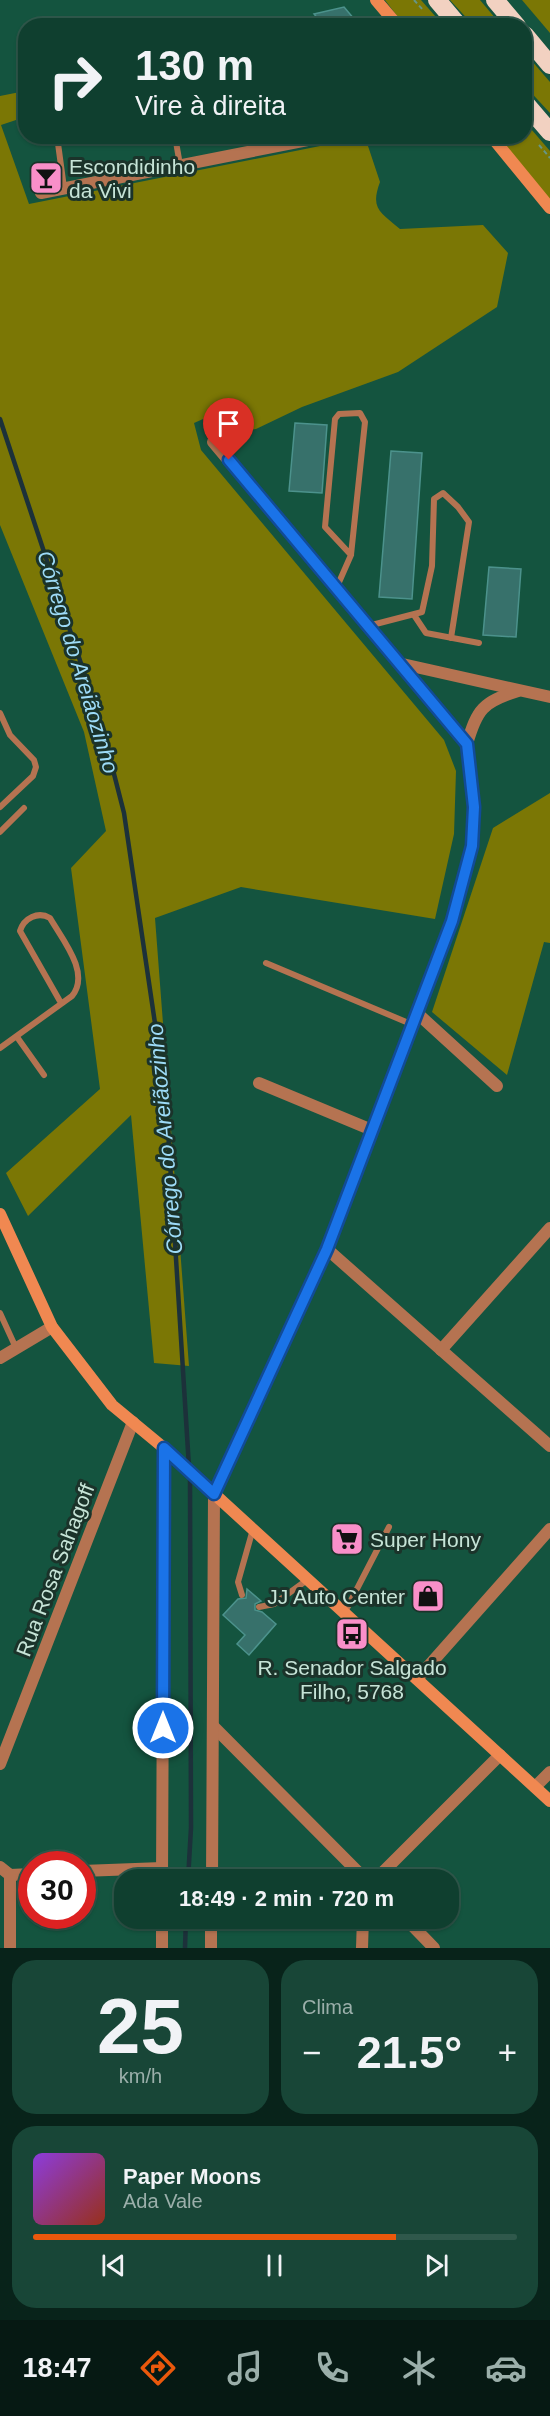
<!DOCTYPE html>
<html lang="pt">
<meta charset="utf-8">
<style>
:root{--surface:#0f3f2f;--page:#184637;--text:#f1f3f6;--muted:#9bafaa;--line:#2f584b;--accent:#ea580c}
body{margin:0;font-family:Helvetica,sans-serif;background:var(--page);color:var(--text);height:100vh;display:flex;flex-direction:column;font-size:22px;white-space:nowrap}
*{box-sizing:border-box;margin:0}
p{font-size:20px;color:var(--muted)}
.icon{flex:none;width:33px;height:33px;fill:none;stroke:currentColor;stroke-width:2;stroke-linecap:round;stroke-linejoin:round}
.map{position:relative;height:1948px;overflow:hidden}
.drawer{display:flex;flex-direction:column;gap:12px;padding:12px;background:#08231a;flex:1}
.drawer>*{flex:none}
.banner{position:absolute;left:18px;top:18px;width:514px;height:126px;border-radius:24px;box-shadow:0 2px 4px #0004,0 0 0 2px var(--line);background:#0f3f2f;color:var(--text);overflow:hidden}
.speed{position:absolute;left:18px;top:1851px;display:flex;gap:12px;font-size:30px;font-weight:700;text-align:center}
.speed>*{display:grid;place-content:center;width:78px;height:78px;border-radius:50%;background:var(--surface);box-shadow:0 2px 4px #0004,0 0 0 2px var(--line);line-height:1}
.speed .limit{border:9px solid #d22;background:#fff;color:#111}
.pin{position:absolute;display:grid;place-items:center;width:51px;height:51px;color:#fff;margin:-62px -26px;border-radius:50% 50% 50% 0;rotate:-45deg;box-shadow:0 0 6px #0007}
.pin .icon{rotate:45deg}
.me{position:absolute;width:66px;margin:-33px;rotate:0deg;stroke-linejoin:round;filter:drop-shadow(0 0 4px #0008)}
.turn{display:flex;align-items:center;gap:21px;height:126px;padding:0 18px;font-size:27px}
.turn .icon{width:78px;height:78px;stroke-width:2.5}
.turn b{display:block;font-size:42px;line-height:51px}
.big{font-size:45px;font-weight:800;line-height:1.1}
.drawer .card{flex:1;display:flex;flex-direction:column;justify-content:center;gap:9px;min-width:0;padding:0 21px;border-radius:24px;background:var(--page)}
.drawer .dial{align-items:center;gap:0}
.dial b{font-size:78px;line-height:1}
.song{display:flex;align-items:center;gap:18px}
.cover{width:72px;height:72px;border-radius:9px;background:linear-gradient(135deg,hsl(270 70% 55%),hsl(10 70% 35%))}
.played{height:6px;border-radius:3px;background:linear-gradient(90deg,var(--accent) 75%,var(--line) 75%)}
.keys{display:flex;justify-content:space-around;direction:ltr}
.heat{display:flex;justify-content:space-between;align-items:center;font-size:33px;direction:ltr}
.drawer .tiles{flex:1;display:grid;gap:12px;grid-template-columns:1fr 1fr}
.card:last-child{grid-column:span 2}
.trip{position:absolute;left:114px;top:1869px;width:345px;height:60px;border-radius:24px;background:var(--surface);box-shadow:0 2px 4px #0004,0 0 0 2px var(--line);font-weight:800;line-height:60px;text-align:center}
.tabs{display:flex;height:96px;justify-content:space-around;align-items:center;background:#061913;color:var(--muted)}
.tabs .icon{width:42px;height:42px}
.tabs .active{color:var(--accent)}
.tabs b{font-size:27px;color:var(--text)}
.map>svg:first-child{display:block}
.green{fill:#7b7705}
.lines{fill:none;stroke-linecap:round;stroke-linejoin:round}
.stream{stroke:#1c313a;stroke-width:4.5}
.building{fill:#37716b;stroke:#4c928c;stroke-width:1.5}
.path{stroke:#669685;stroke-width:2;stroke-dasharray:4.5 3;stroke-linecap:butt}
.lane{stroke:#b57351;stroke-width:6}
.street{stroke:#b57351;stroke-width:12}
.secondary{stroke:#f08851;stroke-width:12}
.highway{stroke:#f2d1c1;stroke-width:18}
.route-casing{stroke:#114b97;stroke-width:15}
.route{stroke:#1a73e8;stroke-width:10}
.labels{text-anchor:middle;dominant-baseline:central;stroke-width:6;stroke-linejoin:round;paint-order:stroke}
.poi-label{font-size:21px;fill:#c6e4d7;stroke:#1b332a;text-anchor:start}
.street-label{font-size:21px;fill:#c6e4d7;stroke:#1b332a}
.water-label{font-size:22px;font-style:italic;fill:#9ddbf7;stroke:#1b332a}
</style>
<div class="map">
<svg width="550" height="1948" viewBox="0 0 550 1948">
<rect width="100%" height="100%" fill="#14543f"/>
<!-- green -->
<g class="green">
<polygon points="385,0 421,0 443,25 404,25"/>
<polygon points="450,0 480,0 501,25 473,25"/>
<polygon points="522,0 550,0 550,33"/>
<polygon points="525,53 550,82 550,113 525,86"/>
<path d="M 25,91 L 25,117 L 1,125 L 29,204 L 365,137 L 380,182 C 370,209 380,212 400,229 L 483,225 L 508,253 L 497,307 L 398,372 L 302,407 L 256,429 L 230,433 L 210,416 L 194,423 L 201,450 L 444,740 L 456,771 L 454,834 L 435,919 L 241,887 L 155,918 L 189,1366 L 154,1363 L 131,1115 L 28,1216 L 6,1173 L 100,1089 L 71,868 L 106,831 L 84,732 L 0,525 L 0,96 Z"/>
<polygon points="525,122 550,151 550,200 495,137 525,136"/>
<polygon points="550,793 550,943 544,942 507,1075 432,1012 493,828"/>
</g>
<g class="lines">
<!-- stream -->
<g class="stream">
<polyline points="0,419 102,727 124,813 166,1098 189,1467"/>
<polyline points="188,1880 191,1828 190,1476"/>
<polyline points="185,1948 186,1918"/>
</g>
</g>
<!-- building -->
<g class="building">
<polygon points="344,7 360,26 324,26 314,14"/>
<polygon points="295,423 327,425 322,493 289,491"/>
<polygon points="391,451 422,453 412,599 379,597"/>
<polygon points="489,567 521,569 516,637 483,635"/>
<polygon points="247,1589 261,1601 255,1604 255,1610 262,1612 276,1624 249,1655 237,1644 245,1635 223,1615 238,1599 246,1598"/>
</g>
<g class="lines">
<!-- path -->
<g class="path">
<polyline points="414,0 424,11"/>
<polyline points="539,145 550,158"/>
</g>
<!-- lane -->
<g class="lane">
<polyline points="57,136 64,188"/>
<polyline points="175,136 180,165"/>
<polyline points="265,136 268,148"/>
<polyline points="336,589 351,555 365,422 360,413 339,414 335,419 325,527 351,555"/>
<polyline points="414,615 426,633 479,643"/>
<polyline points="368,626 422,612 432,566 434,499 443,493 458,507 469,522 451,638"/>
<polyline points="0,713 10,735 34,760 36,767 33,776 0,807"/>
<polyline points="0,832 24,808"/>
<polyline points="266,963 411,1024"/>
<polyline points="17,1037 44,1075"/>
<path d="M 0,1048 L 72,996 C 91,973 62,939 50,918 C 38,911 24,918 20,931 L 61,1003"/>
<polyline points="0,1313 16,1348"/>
<polyline points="242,1595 238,1582 253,1529"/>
<polyline points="259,1607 274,1604 307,1580"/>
<polyline points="345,1612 389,1527"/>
</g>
<!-- street -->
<g class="street">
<polyline points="41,193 328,136"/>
<polyline points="398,663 550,697"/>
<path d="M 467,744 C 477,709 483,702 518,691"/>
<polyline points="417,1013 497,1086"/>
<polyline points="259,1083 372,1130"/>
<polyline points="327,1249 550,1446"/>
<polyline points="441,1350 550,1228"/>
<polyline points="0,1358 52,1327"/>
<polyline points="417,1679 550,1529"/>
<polyline points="214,1727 366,1880"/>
<polyline points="0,1764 133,1422"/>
<polyline points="535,1787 550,1772"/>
<polyline points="0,1867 10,1875 32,1874"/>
<polyline points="82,1871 162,1868"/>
<polyline points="162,1880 164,1448"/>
<polyline points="212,1880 214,1494 327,1249 452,921 472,846 474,807 467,744 213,442"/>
<polyline points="375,1880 500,1755"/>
<polyline points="405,1918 434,1948"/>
<polyline points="10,1948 10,1875"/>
<polyline points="162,1948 162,1918"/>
<polyline points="211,1948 211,1918"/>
<polyline points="362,1948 363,1918"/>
</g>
<!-- secondary -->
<g class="secondary">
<polyline points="376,0 398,26"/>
<polyline points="491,136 550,208"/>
<polyline points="0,1214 52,1327 112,1405 164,1448 550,1801"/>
</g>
<!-- highway -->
<g class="highway">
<polyline points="437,0 459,26"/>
<polyline points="495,0 517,26"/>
<polyline points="525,35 550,65"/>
<polyline points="525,103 550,132"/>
</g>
</g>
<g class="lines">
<!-- route casing -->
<g class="route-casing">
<polyline id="route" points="163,1728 164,1448 214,1494 327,1249 452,921 472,846 474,807 467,744 229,460"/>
</g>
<!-- route -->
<use href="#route" class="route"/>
</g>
<!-- icons -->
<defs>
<g id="bar-square" transform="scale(1.725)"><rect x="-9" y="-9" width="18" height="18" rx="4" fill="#f98fc9" stroke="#1b332a"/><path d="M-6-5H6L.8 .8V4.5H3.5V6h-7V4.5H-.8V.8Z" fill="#111"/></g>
<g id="supermarket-square" transform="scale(1.725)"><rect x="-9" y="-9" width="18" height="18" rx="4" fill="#f98fc9" stroke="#1b332a"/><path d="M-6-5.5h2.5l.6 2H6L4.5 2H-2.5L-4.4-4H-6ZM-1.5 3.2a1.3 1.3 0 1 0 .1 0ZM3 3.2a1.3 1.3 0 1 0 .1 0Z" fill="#111"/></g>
<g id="shop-square" transform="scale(1.725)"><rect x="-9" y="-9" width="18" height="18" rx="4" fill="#f98fc9" stroke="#1b332a"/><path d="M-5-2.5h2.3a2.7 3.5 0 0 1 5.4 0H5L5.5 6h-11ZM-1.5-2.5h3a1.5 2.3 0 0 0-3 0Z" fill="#111"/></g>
<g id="bus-square" transform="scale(1.725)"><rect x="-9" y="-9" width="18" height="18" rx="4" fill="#f98fc9" stroke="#1b332a"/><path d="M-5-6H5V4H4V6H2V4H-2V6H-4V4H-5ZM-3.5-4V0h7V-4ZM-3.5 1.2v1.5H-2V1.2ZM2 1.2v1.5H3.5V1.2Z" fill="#111"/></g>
</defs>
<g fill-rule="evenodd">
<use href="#bar-square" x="46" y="178"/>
<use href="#supermarket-square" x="347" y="1539"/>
<use href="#shop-square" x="428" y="1596"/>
<use href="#bus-square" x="352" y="1634"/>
</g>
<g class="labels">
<!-- poi labels -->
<g class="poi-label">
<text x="69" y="166">Escondidinho<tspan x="69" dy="24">da Vivi</tspan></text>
<text x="370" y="1539">Super Hony</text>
<text x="405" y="1596" text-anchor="end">JJ Auto Center</text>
<text x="352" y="1667" text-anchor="middle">R. Senador Salgado<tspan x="352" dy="24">Filho, 5768</tspan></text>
</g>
<!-- street labels -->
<g class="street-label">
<text transform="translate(55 1570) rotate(-69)">Rua Rosa Sahagoff</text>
</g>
<!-- water labels -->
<g class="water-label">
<text transform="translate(78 662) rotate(73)">Córrego do Areiãozinho</text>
<text transform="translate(165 1139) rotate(-95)">Córrego do Areiãozinho</text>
</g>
</g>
</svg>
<div class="speed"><div class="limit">30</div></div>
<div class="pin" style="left:229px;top:460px;background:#d93025"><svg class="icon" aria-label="arrive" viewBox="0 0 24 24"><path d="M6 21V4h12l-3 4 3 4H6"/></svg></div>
<svg class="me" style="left:163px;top:1728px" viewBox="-20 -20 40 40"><circle r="17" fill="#1a73e8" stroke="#fff" stroke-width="3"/><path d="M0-11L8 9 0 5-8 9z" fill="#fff"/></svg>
<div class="trip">18:49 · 2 min · 720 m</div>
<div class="banner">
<div class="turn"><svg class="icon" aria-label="right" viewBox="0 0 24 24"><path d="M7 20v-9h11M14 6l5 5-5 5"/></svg><div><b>130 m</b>Vire à direita</div></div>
</div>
</div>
<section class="drawer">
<div class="tiles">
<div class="card dial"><b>25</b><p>km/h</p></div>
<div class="card"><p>Clima</p>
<div class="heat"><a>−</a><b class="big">21.5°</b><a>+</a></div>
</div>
<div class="card">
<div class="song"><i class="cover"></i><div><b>Paper Moons</b><p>Ada Vale</p></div></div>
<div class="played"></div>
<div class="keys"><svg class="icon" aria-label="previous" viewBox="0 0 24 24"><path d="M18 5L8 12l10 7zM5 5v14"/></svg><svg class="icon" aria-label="pause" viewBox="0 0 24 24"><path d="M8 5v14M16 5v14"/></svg><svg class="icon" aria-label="next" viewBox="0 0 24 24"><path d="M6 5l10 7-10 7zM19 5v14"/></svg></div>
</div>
</div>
</section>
<nav class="tabs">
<b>18:47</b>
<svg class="icon active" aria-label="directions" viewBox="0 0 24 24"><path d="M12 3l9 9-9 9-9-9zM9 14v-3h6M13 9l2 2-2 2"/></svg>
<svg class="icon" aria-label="music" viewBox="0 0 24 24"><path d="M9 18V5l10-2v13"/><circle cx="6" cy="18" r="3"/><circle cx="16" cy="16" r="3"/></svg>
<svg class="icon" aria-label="phone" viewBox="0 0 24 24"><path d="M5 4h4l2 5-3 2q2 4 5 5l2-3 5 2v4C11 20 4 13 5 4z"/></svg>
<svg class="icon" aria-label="climate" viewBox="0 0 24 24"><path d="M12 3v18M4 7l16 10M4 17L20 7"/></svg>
<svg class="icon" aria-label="car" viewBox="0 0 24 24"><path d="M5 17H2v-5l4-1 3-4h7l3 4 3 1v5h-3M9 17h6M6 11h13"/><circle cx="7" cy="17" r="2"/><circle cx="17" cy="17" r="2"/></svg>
</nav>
